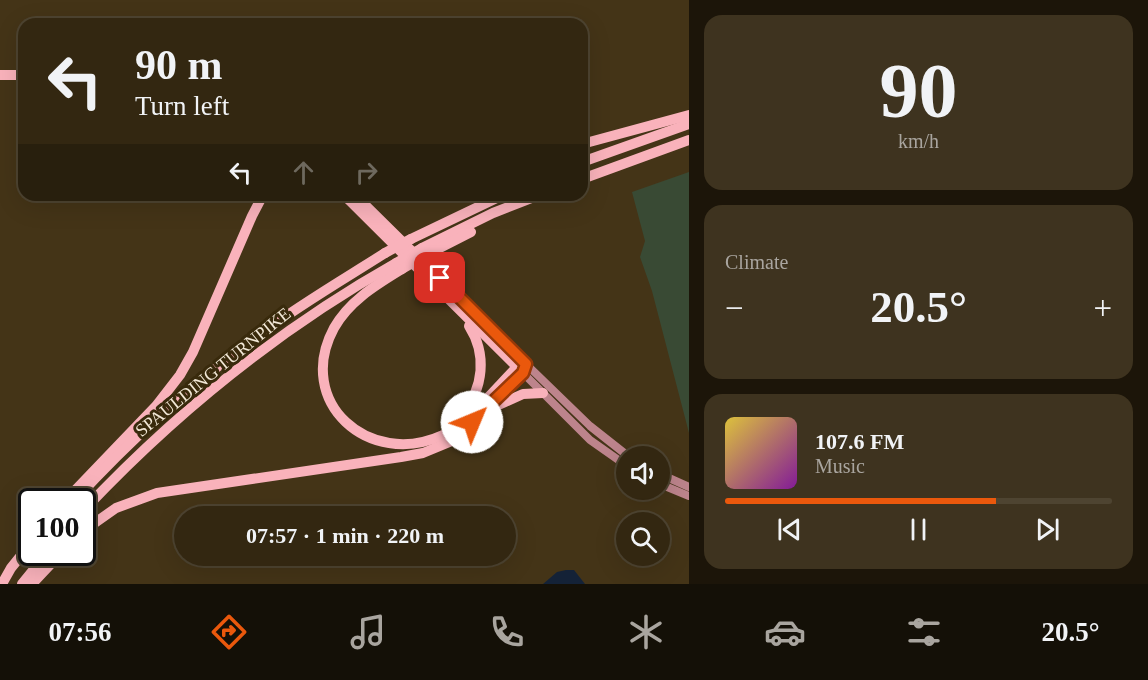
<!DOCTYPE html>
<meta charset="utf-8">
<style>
:root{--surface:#332711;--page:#3e331f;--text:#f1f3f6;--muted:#a9a59f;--line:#4e4431;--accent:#ea580c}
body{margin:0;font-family:Georgia,serif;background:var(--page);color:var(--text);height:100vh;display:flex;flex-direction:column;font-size:22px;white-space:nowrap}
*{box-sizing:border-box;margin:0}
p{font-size:20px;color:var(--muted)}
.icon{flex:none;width:33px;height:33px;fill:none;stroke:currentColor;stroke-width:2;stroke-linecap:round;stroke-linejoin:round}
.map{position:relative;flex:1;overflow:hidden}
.details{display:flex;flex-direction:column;gap:15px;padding:15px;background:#1c1509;width:459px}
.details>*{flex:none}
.hud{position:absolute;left:18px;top:18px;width:570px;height:183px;border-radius:18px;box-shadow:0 6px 24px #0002,0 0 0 2px var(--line);background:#332711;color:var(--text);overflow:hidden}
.controls{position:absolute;left:616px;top:446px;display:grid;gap:12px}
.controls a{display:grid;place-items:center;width:54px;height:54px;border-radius:50%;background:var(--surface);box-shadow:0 6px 24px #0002,0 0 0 2px var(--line);font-size:30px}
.speed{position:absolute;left:18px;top:488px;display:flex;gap:12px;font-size:30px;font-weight:700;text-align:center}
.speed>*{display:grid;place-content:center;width:78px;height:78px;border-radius:50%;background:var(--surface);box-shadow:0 6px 24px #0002,0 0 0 2px var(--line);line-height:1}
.speed .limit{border:3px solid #111;border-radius:9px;background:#fff;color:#111}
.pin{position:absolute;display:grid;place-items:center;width:51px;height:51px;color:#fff;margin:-26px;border-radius:12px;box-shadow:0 3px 9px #0006}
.me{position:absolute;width:66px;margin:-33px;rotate:45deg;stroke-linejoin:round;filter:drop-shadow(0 0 4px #0008)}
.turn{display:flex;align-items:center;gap:21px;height:126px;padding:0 18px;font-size:27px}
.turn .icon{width:78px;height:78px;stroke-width:2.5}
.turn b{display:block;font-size:42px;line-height:51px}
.lanes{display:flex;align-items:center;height:57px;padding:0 18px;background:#0003;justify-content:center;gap:30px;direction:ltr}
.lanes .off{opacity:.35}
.big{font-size:45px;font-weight:600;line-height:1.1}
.details .card{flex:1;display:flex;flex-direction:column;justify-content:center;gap:9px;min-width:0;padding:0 21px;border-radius:18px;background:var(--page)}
.details .dial{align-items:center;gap:0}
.dial b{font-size:78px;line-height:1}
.song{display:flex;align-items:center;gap:18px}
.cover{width:72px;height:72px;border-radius:9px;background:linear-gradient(135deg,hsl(50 70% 55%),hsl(290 70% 35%))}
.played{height:6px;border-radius:3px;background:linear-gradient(90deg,var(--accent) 70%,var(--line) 70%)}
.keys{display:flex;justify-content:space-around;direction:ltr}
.heat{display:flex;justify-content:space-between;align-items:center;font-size:33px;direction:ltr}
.trip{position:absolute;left:174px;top:506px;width:342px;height:60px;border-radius:30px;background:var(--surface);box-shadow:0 6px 24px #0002,0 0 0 2px var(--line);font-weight:600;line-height:60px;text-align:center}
.tab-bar{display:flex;height:96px;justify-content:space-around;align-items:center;background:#141007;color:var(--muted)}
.tab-bar .icon{width:42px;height:42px}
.tab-bar .on{color:var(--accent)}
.tab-bar b{font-size:27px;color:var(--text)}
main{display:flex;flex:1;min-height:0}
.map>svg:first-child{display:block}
.green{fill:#394a34}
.water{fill:#142237}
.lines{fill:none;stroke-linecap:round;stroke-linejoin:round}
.secondary{stroke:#bd848c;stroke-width:8}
.highway{stroke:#f9b2bb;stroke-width:10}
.highway-bridge{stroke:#f9b2bb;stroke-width:10}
.route-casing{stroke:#983908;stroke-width:15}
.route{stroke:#ea580c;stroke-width:10}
.labels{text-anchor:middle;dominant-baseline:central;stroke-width:6;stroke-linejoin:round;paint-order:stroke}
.street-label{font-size:18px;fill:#f2e8d7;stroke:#392a0c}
</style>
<main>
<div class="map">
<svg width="689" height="584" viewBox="0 0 689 584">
<rect width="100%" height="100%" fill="#443417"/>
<!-- green -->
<polygon class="green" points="689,172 689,433 652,291 640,257 645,241 632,192"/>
<!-- water -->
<polygon class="water" points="566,570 574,570 585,584 543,584 557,572"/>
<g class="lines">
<!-- secondary -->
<g class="secondary">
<polyline points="526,364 590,426 628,456"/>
<polyline points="523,373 590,440 627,466"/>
<polyline points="660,474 689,487"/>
<polyline points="660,484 689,496"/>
</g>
<!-- highway -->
<g class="highway">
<polyline points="0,75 24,75"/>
<polyline points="582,144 689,115"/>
<polyline points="582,162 689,124"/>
<polyline points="582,179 689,140"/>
<polyline points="344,195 520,370"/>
<polyline points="355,195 526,364"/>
<polyline points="411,239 503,195"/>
<polyline points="422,248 493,213 539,195"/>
<polyline points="428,254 471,232"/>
<path d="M 402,269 C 376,285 349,301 334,328 C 294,402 369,469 443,435 C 467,424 497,387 517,367 L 526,364"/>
<polyline points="492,408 523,394 543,393"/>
<path d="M 462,414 C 484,388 487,354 469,326"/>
<polyline points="65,501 156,406 180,375 193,352 252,216 263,195"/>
<path d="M 74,501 C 131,439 194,382 262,333 C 301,304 344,279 385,253"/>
<path d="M 82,512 C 174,414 279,329 396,263"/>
<polyline points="82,532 116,508 157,493 401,457 423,453 452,441 523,373 526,364"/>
<polyline points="2,584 11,568 32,542"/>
<polyline points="22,584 48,552"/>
<polyline points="32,584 62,552"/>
</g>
<!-- highway-bridge -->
<g class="highway-bridge">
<polyline points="385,253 411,239"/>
<polyline points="396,263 422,248"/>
<polyline points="402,269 428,254"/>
</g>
</g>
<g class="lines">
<!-- route casing -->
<g class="route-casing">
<polyline id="route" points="440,278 526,364 523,373 472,422"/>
</g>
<!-- route -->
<use href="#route" class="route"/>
</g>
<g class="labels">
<!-- street labels -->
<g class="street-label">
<text transform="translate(213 372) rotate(-39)">SPAULDING TURNPIKE</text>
</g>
</g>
</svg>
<div class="controls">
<a><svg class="icon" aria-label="sound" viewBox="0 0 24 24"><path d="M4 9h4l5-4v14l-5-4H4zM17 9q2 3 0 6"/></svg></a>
<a><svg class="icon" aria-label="search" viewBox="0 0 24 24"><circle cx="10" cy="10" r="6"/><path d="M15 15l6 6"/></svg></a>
</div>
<div class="speed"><div class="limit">100</div></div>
<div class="pin" style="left:440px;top:278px;background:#d93025"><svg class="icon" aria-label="arrive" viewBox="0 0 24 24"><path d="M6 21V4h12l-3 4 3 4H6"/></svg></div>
<svg class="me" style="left:472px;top:422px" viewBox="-20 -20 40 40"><circle r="19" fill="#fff"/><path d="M0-13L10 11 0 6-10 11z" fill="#ea580c"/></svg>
<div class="trip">07:57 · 1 min · 220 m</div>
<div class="hud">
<div class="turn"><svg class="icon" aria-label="left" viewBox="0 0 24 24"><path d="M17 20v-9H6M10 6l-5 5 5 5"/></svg><div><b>90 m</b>Turn left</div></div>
<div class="lanes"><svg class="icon" aria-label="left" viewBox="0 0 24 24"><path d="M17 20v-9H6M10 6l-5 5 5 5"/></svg><svg class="icon off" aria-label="ahead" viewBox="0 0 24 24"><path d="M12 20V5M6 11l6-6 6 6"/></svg><svg class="icon off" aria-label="right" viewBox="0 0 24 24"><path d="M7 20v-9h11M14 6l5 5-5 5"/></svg></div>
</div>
</div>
<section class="details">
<div class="card dial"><b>90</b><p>km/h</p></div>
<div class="card"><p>Climate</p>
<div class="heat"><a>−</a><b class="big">20.5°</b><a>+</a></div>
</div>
<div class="card">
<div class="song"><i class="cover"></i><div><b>107.6 FM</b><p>Music</p></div></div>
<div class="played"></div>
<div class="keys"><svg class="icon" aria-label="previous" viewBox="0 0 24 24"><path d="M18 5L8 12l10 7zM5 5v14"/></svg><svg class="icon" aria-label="pause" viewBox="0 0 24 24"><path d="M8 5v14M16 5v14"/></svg><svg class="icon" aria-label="next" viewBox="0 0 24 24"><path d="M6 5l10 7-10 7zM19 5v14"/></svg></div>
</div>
</section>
</main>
<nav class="tab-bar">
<b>07:56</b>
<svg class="icon on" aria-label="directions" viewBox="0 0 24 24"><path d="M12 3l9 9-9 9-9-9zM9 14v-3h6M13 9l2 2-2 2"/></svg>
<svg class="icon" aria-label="music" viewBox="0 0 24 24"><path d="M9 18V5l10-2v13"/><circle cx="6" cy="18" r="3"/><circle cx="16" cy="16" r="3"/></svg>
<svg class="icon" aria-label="phone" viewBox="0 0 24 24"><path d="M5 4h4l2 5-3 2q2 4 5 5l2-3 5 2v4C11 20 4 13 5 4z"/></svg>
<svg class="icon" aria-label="climate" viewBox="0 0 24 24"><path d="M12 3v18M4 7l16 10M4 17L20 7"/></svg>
<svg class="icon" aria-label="car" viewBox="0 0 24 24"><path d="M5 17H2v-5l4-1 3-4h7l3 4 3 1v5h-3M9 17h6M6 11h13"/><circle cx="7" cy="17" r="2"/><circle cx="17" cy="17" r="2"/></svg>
<svg class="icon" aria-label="filters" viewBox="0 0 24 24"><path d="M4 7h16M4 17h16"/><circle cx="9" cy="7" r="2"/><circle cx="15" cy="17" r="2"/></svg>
<b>20.5°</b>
</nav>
